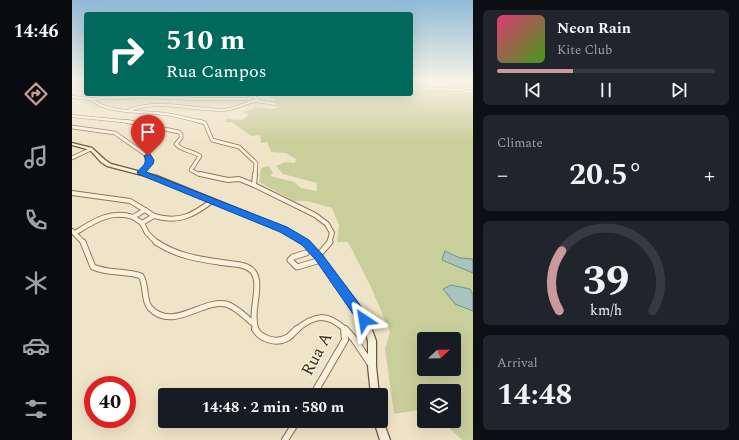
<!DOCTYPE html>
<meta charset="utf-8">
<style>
:root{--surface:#171b24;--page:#20242c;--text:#f1f3f6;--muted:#9ea1a6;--line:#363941;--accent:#cc999b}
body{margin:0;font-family:Spectral,serif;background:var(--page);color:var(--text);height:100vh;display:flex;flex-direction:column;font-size:15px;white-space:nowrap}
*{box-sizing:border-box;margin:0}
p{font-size:13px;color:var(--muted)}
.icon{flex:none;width:22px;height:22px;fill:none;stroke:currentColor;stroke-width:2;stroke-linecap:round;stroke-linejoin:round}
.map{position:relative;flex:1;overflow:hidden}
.details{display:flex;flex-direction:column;gap:10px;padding:10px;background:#0d0f14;width:266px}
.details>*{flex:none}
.hud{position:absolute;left:12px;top:12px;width:329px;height:84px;border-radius:4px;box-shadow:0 4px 16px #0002;background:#00695c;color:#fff;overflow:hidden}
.needle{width:26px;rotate:68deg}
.tools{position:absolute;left:345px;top:332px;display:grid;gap:8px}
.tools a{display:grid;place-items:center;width:44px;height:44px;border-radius:4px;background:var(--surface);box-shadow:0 4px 16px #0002;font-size:20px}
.speed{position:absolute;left:12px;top:376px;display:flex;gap:8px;font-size:20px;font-weight:700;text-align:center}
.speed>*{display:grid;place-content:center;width:52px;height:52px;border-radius:50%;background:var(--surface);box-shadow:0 4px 16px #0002;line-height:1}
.speed .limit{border:6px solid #d22;background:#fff;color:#111}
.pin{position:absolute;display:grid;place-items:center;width:34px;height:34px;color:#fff;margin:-41px -17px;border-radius:50% 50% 50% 0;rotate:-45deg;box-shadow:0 0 4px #0007}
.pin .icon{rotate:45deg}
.me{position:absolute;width:44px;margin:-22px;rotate:327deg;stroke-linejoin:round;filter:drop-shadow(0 0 3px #0008)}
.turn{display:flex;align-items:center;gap:14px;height:84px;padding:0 16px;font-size:18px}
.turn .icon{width:52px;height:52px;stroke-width:2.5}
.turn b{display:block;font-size:28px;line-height:34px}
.big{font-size:30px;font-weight:700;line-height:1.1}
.details .tile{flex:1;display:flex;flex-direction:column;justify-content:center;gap:6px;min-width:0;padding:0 14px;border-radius:6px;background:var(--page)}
.details .dial{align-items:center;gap:0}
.dial svg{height:104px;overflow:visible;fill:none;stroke:var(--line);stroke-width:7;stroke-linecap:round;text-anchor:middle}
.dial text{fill:var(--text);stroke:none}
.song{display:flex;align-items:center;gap:12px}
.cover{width:48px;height:48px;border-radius:6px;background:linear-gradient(135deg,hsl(340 70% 55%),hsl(100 70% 35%))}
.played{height:4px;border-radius:2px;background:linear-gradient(90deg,var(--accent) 35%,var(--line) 35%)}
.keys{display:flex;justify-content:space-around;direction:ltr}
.heat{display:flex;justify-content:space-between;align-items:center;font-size:22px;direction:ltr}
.trip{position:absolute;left:86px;top:388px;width:230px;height:40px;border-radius:4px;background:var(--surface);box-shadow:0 4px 16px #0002;font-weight:700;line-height:40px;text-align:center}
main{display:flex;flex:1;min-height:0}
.menu{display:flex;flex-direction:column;width:72px;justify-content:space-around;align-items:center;background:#090b0e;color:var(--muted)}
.menu .icon{width:28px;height:28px}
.menu .on{color:var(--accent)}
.menu b{font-size:18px;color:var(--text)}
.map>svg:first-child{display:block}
.green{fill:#c9cf9b;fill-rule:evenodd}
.water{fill:#a9c4bc;stroke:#6f938a}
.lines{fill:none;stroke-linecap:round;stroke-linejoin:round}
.street-far4-casing{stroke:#8d765c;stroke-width:3.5}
.street-far3-casing{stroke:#8d765c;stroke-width:4.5}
.street-far2-casing{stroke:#8d765c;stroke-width:6}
.street-far1-casing{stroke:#8d765c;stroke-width:7}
.street-casing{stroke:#8d765c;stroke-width:8}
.secondary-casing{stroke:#6f573f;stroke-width:2.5}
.street-far4{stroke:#faf1dc;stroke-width:2.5}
.street-far3{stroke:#faf1dc;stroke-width:3}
.street-far2{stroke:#faf1dc;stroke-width:4}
.street-far1{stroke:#faf1dc;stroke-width:5}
.street{stroke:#faf1dc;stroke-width:6}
.secondary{fill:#faf1dc;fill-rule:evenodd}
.route{fill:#1a73e8;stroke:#114b97}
.labels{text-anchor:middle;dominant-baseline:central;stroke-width:3;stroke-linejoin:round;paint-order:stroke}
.near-street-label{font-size:17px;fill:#3d2e20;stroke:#f7eed8}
</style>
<main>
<nav class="menu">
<b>14:46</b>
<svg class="icon on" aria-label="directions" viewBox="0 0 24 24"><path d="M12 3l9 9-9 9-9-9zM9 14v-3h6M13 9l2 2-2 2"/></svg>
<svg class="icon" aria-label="music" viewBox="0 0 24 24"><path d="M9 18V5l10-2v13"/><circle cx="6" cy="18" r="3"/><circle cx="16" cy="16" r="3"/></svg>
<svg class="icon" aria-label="phone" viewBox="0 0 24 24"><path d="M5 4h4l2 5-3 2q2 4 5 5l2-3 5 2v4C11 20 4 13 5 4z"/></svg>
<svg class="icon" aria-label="climate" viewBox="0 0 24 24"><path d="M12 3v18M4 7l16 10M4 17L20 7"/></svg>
<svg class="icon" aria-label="car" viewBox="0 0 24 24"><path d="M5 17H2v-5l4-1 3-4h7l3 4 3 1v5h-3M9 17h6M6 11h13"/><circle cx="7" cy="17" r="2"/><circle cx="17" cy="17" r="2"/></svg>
<svg class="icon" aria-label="filters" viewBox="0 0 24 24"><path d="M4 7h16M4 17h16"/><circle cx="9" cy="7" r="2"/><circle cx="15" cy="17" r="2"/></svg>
</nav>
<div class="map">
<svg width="401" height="440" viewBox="0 0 401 440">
<rect width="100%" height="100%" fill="#f0e4c8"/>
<!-- green -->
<path class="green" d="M 339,90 L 401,93 L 401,440 L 390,440 L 370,421 L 382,421 L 382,391 L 352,391 L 352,409 L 322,414 L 313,349 L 318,332 L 299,287 L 276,242 L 265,242 L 267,225 L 260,208 L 235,201 L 222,201 L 187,182 L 189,168 L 197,166 L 201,173 L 198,176 L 222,182 L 229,188 L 245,191 L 245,183 L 211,174 L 204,166 L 213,162 L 223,163 L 224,159 L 214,153 L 199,152 L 195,142 L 189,143 L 188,135 L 179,136 L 160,122 L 152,122 L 155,119 L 170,120 L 177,115 L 171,112 L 181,109 L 182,107 L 202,109 L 207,106 L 199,97 L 189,94 L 339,94 ZM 352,339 L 382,339 L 382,369 L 352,369 Z"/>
<!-- water -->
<g class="water">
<polygon points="373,251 388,258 401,259 401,273 370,260"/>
<polygon points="379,285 398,289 401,295 401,311 383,304 371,289"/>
</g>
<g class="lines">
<!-- street-far4 casing -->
<g class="street-far4-casing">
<g id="street-far4">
<polyline points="346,88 388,90 390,90 390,88 401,88"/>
<path d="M 0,97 L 20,99 C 32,114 75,111 94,114 C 107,116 119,120 131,122"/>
<path d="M 20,99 C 71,94 123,101 174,99"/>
<polyline points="185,101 204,104"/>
<path d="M 57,110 C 89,99 118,110 150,110 C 163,110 174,102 186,100 L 183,96 L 172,94"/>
<polyline points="0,116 60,122"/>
</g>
</g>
<!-- street-far3 casing -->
<g class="street-far3-casing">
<g id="street-far3">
<path d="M 53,121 L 107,132 L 109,134 L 109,138 L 104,144 C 111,152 120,150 128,156 L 119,170 L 126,174 L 133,175"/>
<polyline points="126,121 133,123 140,140 167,147 182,161 184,163 183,175"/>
<polyline points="0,127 43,133 77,157 77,164 69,173"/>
<polyline points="0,158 19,149"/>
</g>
</g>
<!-- street-far2 casing -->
<g class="street-far2-casing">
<g id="street-far2">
<polyline points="128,174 156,180 167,179 182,185"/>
<polyline points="183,174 182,185 243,215 255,224 260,233 257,243"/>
<polyline points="0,193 58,201 73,210"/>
<polygon points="73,210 82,216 70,223 61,217"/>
<path d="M 82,216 C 107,223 120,216 140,201"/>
<polyline points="70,223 75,233 85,243"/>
<polyline points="0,231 12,243"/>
<path d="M 3,233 C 22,221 38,210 61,217"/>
</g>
</g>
<!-- street-far1 casing -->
<g class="street-far1-casing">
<g id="street-far1">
<path d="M 11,242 L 21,267 C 36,274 53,270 69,276 C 75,286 71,300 78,308 C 101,332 130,299 154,304 C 165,307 174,318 182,324"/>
<path d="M 84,242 C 103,255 125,259 147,262 C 156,264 166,263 175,267 C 179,269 183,273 184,278 C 188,292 178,312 184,330"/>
<polyline points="234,253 221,257 218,260 225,267 249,260"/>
<polyline points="246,256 258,242"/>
<path d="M 224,330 C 243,314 255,313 274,330"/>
</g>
</g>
<!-- street casing -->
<g class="street-casing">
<g id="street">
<path d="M 183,329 C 189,339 204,344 215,338 C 219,336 222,331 225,329"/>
<polyline points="273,329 282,339 298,363"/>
<polyline points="241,395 273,340 272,329"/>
<polyline points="213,440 225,421"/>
</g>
</g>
<!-- secondary casing -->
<g class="secondary-casing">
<g id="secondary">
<polygon points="0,143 20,148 33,160 39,164 85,176 213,228 235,242 248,254 284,301 299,327 304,341 304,366 307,395 299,395 296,366 296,341 293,330 278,305 244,258 231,244 209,230 81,178 35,166 29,162 18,150 0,145"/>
<polygon points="309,417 310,418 318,440 308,440 302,421 309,421"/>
</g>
</g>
<!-- street-far4 -->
<use href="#street-far4" class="street-far4"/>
<!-- street-far3 -->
<use href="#street-far3" class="street-far3"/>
<!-- street-far2 -->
<use href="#street-far2" class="street-far2"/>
<!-- street-far1 -->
<use href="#street-far1" class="street-far1"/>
<!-- street -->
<use href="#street" class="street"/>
<!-- secondary -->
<use href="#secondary" class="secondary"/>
</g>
<!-- sky -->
<linearGradient id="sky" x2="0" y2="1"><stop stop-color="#8fbad6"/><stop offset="0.57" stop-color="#f8f3e6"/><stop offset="1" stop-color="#f8f3e6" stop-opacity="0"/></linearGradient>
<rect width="401" height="142" fill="url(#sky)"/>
<!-- route -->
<path class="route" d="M 76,153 L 78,154 L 82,160 L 81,164 L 74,172 L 215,227 L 237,240 L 250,254 L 297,317 L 298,320 L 297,324 L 292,326 L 288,324 L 243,259 L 230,245 L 208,232 L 66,174 L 65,172 C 70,166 76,164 72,156 Z"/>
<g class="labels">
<!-- near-street labels -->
<g class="near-street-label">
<text transform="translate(245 354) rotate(-62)">Rua A</text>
</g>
</g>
</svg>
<div class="tools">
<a><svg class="needle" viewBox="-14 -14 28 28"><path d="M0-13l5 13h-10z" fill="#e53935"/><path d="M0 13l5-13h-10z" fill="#9ea1a6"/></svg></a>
<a><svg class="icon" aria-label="layers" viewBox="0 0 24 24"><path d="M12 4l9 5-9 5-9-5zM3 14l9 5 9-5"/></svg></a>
</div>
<div class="speed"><div class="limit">40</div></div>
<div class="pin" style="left:76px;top:156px;background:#d93025"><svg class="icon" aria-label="arrive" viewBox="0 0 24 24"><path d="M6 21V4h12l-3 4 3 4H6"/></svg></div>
<svg class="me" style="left:292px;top:320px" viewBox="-20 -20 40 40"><path d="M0-17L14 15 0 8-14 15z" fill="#1a73e8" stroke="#fff" stroke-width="4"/></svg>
<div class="trip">14:48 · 2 min · 580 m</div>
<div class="hud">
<div class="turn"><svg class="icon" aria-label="right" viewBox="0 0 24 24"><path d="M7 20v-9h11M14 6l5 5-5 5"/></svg><div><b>510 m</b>Rua Campos</div></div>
</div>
</div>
<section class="details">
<div class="tile">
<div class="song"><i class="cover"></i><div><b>Neon Rain</b><p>Kite Club</p></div></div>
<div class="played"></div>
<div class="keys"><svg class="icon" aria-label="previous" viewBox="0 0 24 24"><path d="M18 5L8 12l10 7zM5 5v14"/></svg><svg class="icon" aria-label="pause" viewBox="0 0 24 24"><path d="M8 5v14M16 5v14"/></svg><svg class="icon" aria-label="next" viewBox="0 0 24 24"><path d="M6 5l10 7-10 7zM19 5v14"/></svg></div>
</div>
<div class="tile"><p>Climate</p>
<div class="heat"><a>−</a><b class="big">20.5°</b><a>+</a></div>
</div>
<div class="tile dial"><svg viewBox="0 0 100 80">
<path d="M14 69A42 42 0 1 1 86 69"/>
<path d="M14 69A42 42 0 0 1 16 23" stroke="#cc999b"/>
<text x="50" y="56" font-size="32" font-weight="700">39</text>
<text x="50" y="72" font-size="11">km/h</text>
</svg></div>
<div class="tile"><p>Arrival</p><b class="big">14:48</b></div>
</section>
</main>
